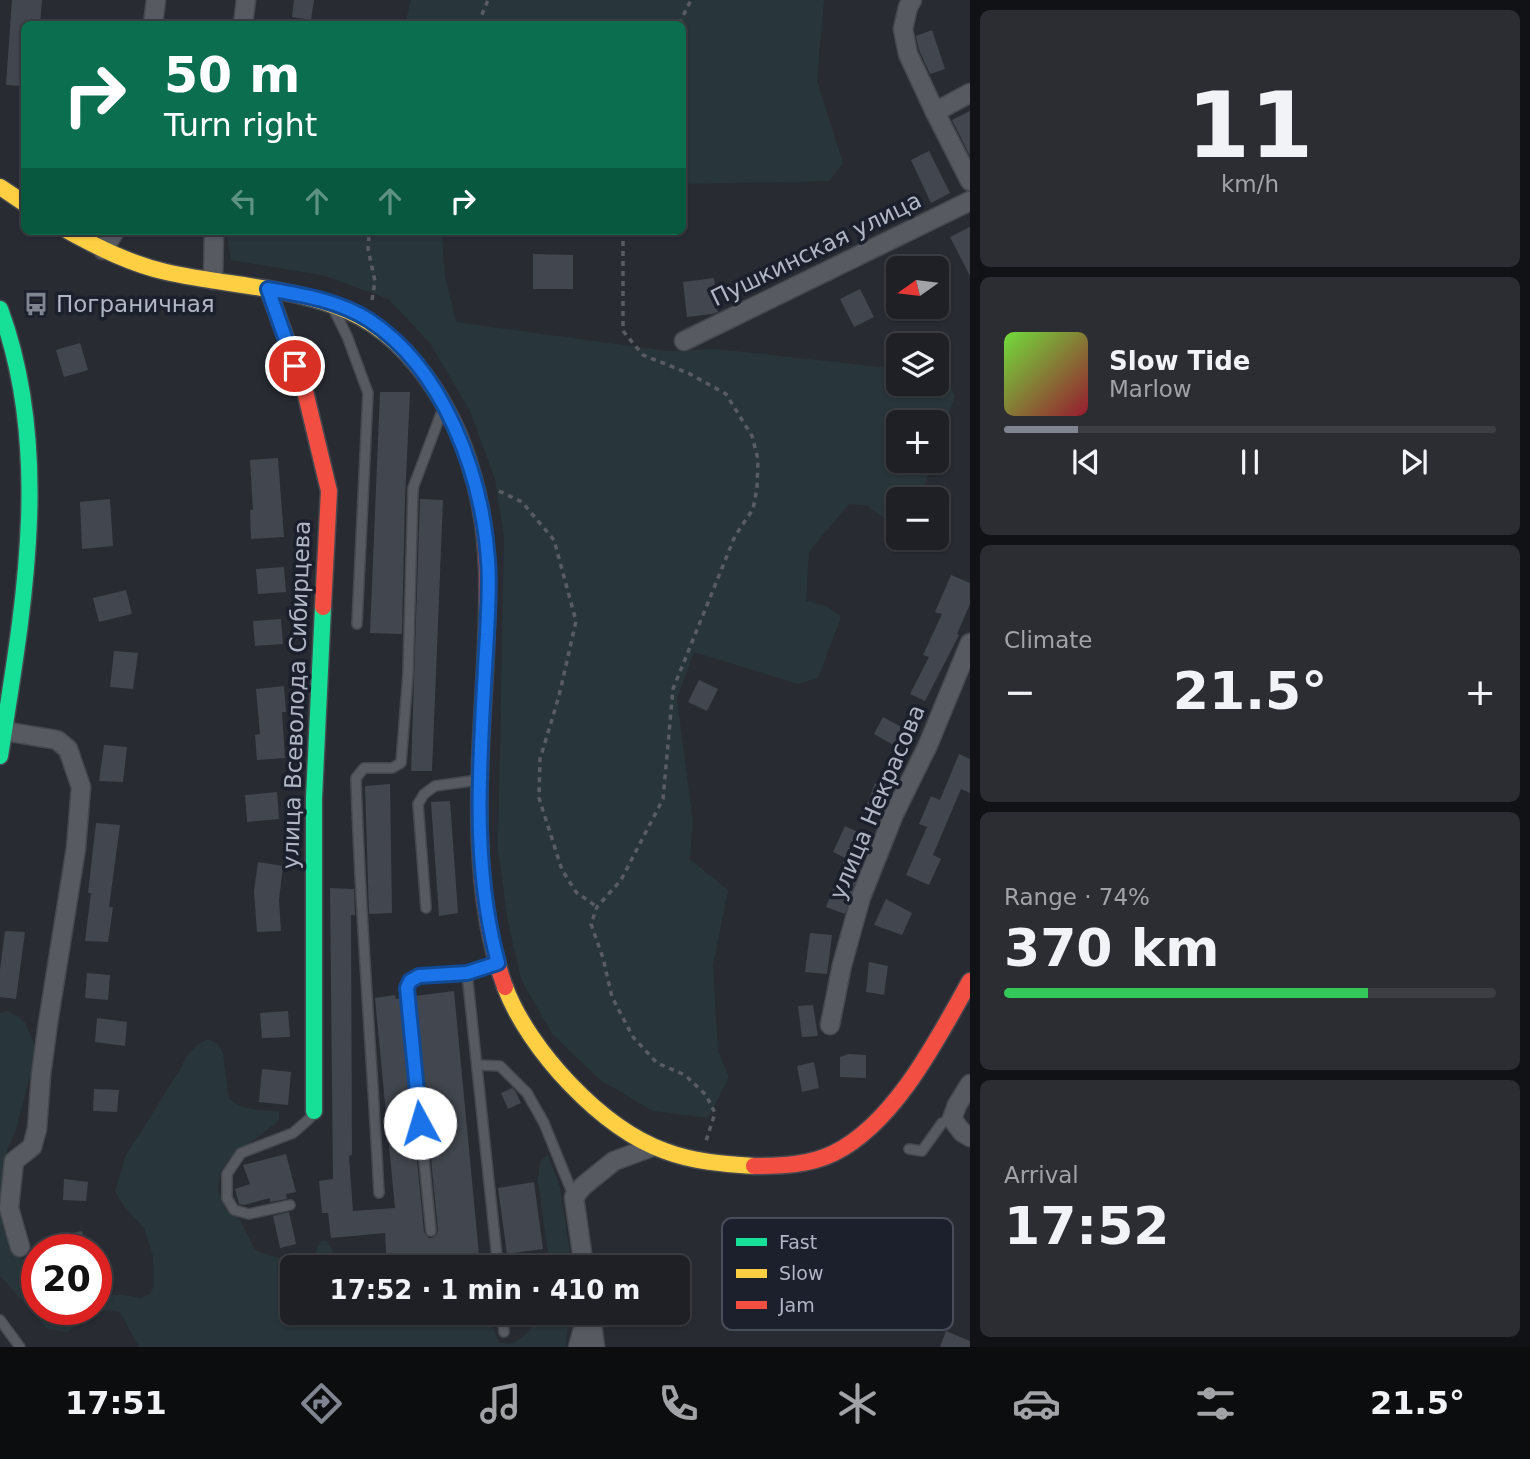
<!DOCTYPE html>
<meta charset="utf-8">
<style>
:root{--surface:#1e2026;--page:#2b2d32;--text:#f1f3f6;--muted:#a1a3a7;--line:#3c3e43;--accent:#818591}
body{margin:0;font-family:"DejaVu Sans",sans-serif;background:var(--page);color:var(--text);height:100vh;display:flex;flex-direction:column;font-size:26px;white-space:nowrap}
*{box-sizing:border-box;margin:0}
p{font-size:23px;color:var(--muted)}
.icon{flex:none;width:38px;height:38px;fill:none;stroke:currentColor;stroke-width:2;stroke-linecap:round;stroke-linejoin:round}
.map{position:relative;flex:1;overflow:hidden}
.sheet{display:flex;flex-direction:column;gap:10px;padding:10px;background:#101215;width:560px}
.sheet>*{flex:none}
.hud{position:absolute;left:21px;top:21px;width:665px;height:214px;border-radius:10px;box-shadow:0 2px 5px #0004,0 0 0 2px var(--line);background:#0b6e4f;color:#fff;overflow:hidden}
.needle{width:46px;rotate:256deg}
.tools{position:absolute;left:886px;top:256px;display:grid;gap:14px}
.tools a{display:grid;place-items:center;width:63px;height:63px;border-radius:10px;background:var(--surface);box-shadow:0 2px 5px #0004,0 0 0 2px var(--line);font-size:35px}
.speed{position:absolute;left:21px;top:1234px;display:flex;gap:14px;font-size:35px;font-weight:700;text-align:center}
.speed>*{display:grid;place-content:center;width:91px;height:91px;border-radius:50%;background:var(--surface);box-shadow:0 2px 5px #0004,0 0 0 2px var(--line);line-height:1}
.speed .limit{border:10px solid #d22;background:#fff;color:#111}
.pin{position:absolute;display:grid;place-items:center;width:60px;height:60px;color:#fff;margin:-30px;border:4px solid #fff;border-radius:50%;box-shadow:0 2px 7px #0007}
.me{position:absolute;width:77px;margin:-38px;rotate:354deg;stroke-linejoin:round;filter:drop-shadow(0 0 5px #0008)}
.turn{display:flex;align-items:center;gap:24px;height:147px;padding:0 28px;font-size:32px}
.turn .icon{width:91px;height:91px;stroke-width:2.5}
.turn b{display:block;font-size:49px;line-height:60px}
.lanes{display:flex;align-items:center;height:66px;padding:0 28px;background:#0003;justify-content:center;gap:35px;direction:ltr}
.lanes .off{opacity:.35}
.big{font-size:52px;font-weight:600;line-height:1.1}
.sheet .widget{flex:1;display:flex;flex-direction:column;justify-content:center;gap:10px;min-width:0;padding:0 24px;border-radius:10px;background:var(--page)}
.sheet .dial{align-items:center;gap:0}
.dial b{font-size:91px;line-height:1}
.song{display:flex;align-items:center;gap:21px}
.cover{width:84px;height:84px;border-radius:10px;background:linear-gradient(135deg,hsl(100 70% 55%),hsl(350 70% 35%))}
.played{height:7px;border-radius:4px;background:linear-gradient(90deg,var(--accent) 15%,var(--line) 15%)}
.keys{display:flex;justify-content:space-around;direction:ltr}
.heat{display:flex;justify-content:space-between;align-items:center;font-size:38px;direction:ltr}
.charge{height:10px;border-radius:5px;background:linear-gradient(90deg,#34c759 74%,var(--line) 0)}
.trip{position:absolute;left:280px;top:1255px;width:410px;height:70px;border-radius:10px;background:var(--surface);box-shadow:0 2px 5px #0004,0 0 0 2px var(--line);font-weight:600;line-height:70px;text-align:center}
.tab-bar{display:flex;height:112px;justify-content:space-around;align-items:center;background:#0c0d0f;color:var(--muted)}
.tab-bar .icon{width:49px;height:49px}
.tab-bar .selected{color:var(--accent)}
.tab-bar b{font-size:32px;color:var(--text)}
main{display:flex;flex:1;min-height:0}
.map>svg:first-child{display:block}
.green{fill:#28353b}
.building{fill:#42464e}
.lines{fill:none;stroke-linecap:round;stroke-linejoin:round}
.lane-casing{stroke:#45484f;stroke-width:12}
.street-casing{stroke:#45484f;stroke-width:21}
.fast-casing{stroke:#45484f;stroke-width:19}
.slow-casing{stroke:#45484f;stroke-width:19}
.jam-casing{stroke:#45484f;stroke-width:19}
.path{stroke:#595d63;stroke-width:3.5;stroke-dasharray:5 5;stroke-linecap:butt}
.lane{stroke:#575a61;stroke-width:9}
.street{stroke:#575a61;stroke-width:18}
.fast{stroke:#16e098;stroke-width:16}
.slow{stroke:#ffcf43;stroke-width:16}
.jam{stroke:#f24e42;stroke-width:16}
.route-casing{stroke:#114b97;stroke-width:18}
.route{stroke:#1a73e8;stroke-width:12}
.labels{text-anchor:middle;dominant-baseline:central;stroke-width:7;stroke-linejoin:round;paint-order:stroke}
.street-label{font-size:23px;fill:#b1b6c4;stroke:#1c202d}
.poi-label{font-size:23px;fill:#b1b6c4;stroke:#1c202d;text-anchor:start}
.key{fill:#1c202d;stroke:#494d5a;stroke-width:2}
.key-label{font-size:19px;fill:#b1b6c4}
</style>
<main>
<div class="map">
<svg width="970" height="1347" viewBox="0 0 970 1347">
<rect width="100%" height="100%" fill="#282b32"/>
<!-- green -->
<g class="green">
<polygon points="411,0 824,0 817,81 843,163 829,181 683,184 682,24 405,24"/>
<polygon points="226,231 444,231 442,235 445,276 456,322 667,351 716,349 898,369 898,383 936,383 936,373 944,374 955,396 936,450 936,422 898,422 898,460 933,460 920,499 898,499 898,529 868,506 849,504 809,552 806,601 827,606 841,617 818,678 798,684 694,652 677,699 693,822 690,859 728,890 713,965 718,1051 729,1077 708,1118 653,1111 600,1080 552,1034 521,979 508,922 498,849 504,537 495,479 470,411 430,343 388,299 325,276 231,260"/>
<path d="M 7,1011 L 18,1016 L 26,1024 L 35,1046 L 30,1075 L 15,1133 L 8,1148 L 4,1163 L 3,1209 L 18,1254 L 37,1276 L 37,1309 L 96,1309 L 96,1295 L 123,1295 L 141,1298 L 150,1294 L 154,1286 L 153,1256 L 144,1228 L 124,1206 L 115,1191 L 126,1155 L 176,1076 L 188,1054 L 197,1045 L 208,1039 L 218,1044 L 223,1053 L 229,1099 C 244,1111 260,1110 279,1111 L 279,1119 L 274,1125 L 233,1155 L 221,1171 L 218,1189 L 226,1209 L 240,1220 L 255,1250 L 275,1257 L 310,1263 L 321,1241 L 327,1241 L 336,1257 L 328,1267 L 292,1267 L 292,1312 L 398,1313 L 403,1325 L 438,1323 L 451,1313 L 486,1313 L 499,1342 C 513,1347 520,1339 530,1330 L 532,1313 L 569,1313 L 566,1347 L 139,1347 L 120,1312 C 97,1306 84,1320 67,1332 L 47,1329 L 0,1276 L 0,1013 Z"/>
<polygon points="548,1155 560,1187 572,1267 541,1267 548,1253 538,1182 540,1161"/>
</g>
<!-- building -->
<g class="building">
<polygon points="12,0 42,0 40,24 24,24 24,86 6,85"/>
<polygon points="294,0 314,0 311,20 292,17"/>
<polygon points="932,30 945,69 930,74 919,50 916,36"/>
<polygon points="970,111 970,156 952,120"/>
<polygon points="929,151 950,193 931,203 911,160"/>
<polygon points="970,227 970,276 950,237"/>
<polygon points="533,254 573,255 573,289 533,289"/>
<polygon points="714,278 718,312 712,314 687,317 683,282"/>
<polygon points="860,289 874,317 854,327 840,299"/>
<polygon points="80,343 88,370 64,377 56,350"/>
<polygon points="380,392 410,392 405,499 402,634 370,633"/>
<polygon points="278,458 284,537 251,539 250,510 253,510 250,460"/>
<polygon points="110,499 113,546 82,549 80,502"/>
<polygon points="420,499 443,500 432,771 411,771"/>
<polygon points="284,567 286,592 258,594 256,569"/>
<polygon points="951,575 970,583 970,604 957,634 959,635 925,701 910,694 929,657 923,655 942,614 935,612"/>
<polygon points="126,590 132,614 99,622 93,598"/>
<polygon points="281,619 283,644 255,646 253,621"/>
<polygon points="114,651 138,653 133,689 110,687"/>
<polygon points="699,680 718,689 707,711 688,702"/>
<polygon points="284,686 286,712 282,712 285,758 257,760 255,735 260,734 256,689"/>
<polygon points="883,717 905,729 895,746 874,734"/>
<polygon points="104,745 127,747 123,782 99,781"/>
<polygon points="959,754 970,759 970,793 961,789 933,855 941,859 929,885 906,875 927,827 919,824 931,796 940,800"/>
<polygon points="875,783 891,789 882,814 866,808"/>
<polygon points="390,784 392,913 369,914 365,786"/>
<polygon points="277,792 279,819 247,822 245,795"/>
<polygon points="450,801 458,913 439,916 431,802"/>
<polygon points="96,823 120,825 109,907 113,907 108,942 85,941 91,893 88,893"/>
<polygon points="845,826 870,838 851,878 856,880 845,914 826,907 845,858 833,852"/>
<polygon points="258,862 283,866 279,900 281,931 257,932 254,891"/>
<polygon points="330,888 354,889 355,915 351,915 352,1155 349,1156 353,1211 395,1208 375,998 395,995 396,999 401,998 424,1232 429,1238 432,1238 437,1234 438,1230 415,996 454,991 480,1265 465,1267 387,1267 385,1233 331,1238 328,1213 322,1213 319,1181 333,1179"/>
<polygon points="886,899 912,913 902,935 874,925"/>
<polygon points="5,931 25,932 16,999 0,997 0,970"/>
<polygon points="810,933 832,935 827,974 805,972"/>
<polygon points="869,962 888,966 884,995 866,992"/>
<polygon points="87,973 110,975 108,1000 85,998"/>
<polygon points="813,1005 818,1036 802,1037 798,1006"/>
<polygon points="288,1011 290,1037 262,1038 260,1013"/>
<polygon points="97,1018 127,1022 125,1046 95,1042"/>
<polygon points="849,1054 866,1055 866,1078 840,1077 840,1057"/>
<polygon points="814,1062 819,1088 802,1092 797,1066"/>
<polygon points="262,1069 291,1072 288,1105 259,1102"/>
<polygon points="512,1088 516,1092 521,1103 508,1109 501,1093"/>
<polygon points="94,1089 119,1090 117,1112 93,1111"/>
<polygon points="286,1154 296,1192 286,1194 287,1199 270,1202 270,1198 244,1205 239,1204 235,1189 250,1184 243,1165"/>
<polygon points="64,1179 88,1182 86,1201 63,1200"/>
<polygon points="534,1182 543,1249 507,1254 498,1188"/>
<polygon points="289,1212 296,1244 280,1248 273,1216"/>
<polygon points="82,1231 87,1250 67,1250 63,1235"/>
<polygon points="946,1331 970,1341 970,1347 940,1347"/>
</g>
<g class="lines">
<!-- lane casing -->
<g class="lane-casing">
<g id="lane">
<polyline points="334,310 347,336 368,393 357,624"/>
<polyline points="426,908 418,804 424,794 435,786 478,780"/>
<polyline points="467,973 498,1267"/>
<polyline points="477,1065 500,1066 527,1093 544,1123 574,1197"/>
<polyline points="909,1149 922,1151 942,1123 952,1119"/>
<path d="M 379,1193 C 372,1054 360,917 356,778 L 364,768 L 392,768 L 401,763 L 408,674 L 413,488 L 442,411"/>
<polyline points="290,1205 249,1214 234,1210 227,1198 227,1174 241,1153 293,1133 309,1119 313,1113"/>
<polyline points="431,1231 407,988 410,981 419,976 467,973 496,964"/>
<polyline points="502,1312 504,1332"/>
<polyline points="0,1320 20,1347"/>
</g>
</g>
<!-- street casing -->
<g class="street-casing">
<g id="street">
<polyline points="912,0 908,7 903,29 908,54 935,112 970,181"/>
<polyline points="153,24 156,0"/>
<polyline points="243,24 246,0"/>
<polyline points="935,112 970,93"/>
<polyline points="103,250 115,231"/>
<polyline points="213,280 214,231"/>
<polyline points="684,341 970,201"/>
<polyline points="4,731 57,740 68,749 81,787 76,848 48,1023 41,1075 37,1129 32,1147 14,1161 9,1208 20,1247"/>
<polyline points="830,1025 842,965 861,897 894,814 928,745 970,643"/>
<polyline points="970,1084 957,1105 952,1119 962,1132 970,1137"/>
<polyline points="584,1267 574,1197 583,1186 614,1161 652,1147"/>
<polyline points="591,1316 595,1347"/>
<polyline points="578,1347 588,1312"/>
</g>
</g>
<!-- fast casing -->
<g class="fast-casing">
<g id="fast">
<path d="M 0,309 C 53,452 23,610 0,756"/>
<polyline points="314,1111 314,798 323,607"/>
</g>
</g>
<!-- slow casing -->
<g class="slow-casing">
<g id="slow">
<polyline points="0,187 24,203"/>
<path d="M 68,231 C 99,248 131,264 166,272 C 223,285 283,286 338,307 C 408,332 454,407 473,476"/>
<path d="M 505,987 C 529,1050 601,1128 665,1151 C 694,1162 724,1164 754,1166"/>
</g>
</g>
<!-- jam casing -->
<g class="jam-casing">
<g id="jam">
<polyline points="268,289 305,391 329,491 323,607"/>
<path d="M 473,476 C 492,540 488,605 485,671 C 479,771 470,892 505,987"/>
<path d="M 754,1166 C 781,1166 810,1165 834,1153 C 895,1123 938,1038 970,981"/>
</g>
</g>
<!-- path -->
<g class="path">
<polyline points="478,24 488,0"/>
<polyline points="679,24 691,0"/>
<polyline points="623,231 623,331 643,355 688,373 726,394 752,436 758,459 757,488 753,509 735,536 673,689 663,799 621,880 597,907 591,924 603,958 612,997 633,1037 657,1063 685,1075 706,1095 715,1113 706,1141"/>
<polyline points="372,300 375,281 368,249 369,236 377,231"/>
<polyline points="499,491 522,502 554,540 576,621 559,696 540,759 539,798 562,870 576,892 597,907"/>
</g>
<!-- lane -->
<use href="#lane" class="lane"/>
<!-- street -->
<use href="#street" class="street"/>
<!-- fast -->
<use href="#fast" class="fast"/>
<!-- slow -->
<use href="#slow" class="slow"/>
<!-- jam -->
<use href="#jam" class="jam"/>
</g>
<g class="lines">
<!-- route casing -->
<g class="route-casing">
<path id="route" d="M 295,366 L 268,289 C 303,295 339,301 369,320 C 444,369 482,475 488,560 C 490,585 488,610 487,635 C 484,683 481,731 480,778 C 478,840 482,903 498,963 L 467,973 L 419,976 L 410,981 L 407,988 L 420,1123"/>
</g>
<!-- route -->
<use href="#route" class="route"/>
</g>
<!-- icons -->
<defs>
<g id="bus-bare" transform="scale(1.89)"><path d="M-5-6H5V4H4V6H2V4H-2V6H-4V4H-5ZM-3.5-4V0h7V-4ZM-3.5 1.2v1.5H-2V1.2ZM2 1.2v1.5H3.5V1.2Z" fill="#818591" stroke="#1c202d" stroke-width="2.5" paint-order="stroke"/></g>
</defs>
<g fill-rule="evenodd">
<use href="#bus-bare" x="36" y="304"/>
</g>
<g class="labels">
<!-- street labels -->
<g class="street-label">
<text transform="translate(816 249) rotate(-26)">Пушкинская улица</text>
<text transform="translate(296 695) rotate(-88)">улица Всеволода Сибирцева</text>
<text transform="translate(877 802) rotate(-67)">улица Некрасова</text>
</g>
<!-- poi labels -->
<g class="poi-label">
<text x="56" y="304">Пограничная</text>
</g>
</g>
<!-- legend -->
<rect x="722" y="1218" width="231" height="112" rx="10" class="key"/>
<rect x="736" y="1238" width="31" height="8" fill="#16e098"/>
<rect x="736" y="1269" width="31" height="9" fill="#ffcf43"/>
<rect x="736" y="1301" width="31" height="8" fill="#f24e42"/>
<g class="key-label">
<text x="779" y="1249">Fast</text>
<text x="779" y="1280">Slow</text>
<text x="779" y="1312">Jam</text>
</g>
</svg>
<div class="tools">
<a><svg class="needle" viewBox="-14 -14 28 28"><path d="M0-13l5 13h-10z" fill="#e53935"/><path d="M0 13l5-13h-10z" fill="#a1a3a7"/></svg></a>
<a><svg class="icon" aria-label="layers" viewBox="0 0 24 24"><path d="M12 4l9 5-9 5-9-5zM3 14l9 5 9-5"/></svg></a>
<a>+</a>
<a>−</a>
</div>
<div class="speed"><div class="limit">20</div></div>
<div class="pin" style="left:295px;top:366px;background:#d93025"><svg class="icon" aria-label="arrive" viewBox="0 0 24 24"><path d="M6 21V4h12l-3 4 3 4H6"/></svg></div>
<svg class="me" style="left:420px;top:1123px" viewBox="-20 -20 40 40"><circle r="19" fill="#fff"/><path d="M0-13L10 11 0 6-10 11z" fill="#1a73e8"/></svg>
<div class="trip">17:52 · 1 min · 410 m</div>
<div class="hud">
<div class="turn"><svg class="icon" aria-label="right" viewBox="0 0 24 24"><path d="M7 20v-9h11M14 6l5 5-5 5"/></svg><div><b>50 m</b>Turn right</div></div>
<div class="lanes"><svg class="icon off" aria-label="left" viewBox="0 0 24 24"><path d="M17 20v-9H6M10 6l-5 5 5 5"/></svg><svg class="icon off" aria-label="ahead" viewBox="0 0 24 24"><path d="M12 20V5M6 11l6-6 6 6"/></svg><svg class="icon off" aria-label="ahead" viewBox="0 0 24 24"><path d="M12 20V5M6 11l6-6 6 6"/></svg><svg class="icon" aria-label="right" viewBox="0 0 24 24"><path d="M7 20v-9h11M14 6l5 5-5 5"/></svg></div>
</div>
</div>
<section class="sheet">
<div class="widget dial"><b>11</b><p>km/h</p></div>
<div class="widget">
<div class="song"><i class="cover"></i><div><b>Slow Tide</b><p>Marlow</p></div></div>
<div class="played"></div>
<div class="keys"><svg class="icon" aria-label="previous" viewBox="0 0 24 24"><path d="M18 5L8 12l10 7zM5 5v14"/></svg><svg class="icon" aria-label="pause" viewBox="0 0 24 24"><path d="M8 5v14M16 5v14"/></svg><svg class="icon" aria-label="next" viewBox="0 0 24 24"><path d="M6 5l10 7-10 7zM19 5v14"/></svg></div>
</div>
<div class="widget"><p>Climate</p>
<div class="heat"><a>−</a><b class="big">21.5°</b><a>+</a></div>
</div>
<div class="widget"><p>Range · 74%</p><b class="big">370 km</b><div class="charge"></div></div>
<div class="widget"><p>Arrival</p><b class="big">17:52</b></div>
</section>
</main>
<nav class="tab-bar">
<b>17:51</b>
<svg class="icon selected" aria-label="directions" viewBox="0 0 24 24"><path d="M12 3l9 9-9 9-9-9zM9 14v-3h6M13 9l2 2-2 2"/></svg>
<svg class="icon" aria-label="music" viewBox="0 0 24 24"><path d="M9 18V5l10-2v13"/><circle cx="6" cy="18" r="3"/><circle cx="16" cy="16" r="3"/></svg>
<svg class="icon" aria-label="phone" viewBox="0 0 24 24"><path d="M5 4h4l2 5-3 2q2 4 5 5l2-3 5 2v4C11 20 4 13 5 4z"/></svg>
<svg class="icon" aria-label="climate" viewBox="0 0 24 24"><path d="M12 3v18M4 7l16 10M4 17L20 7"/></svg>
<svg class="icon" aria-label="car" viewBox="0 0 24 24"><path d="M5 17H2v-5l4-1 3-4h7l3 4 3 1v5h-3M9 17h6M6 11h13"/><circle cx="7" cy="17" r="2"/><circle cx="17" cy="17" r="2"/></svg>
<svg class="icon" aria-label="filters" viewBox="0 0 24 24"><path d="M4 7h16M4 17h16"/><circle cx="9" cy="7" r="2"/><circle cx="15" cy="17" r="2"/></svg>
<b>21.5°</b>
</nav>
